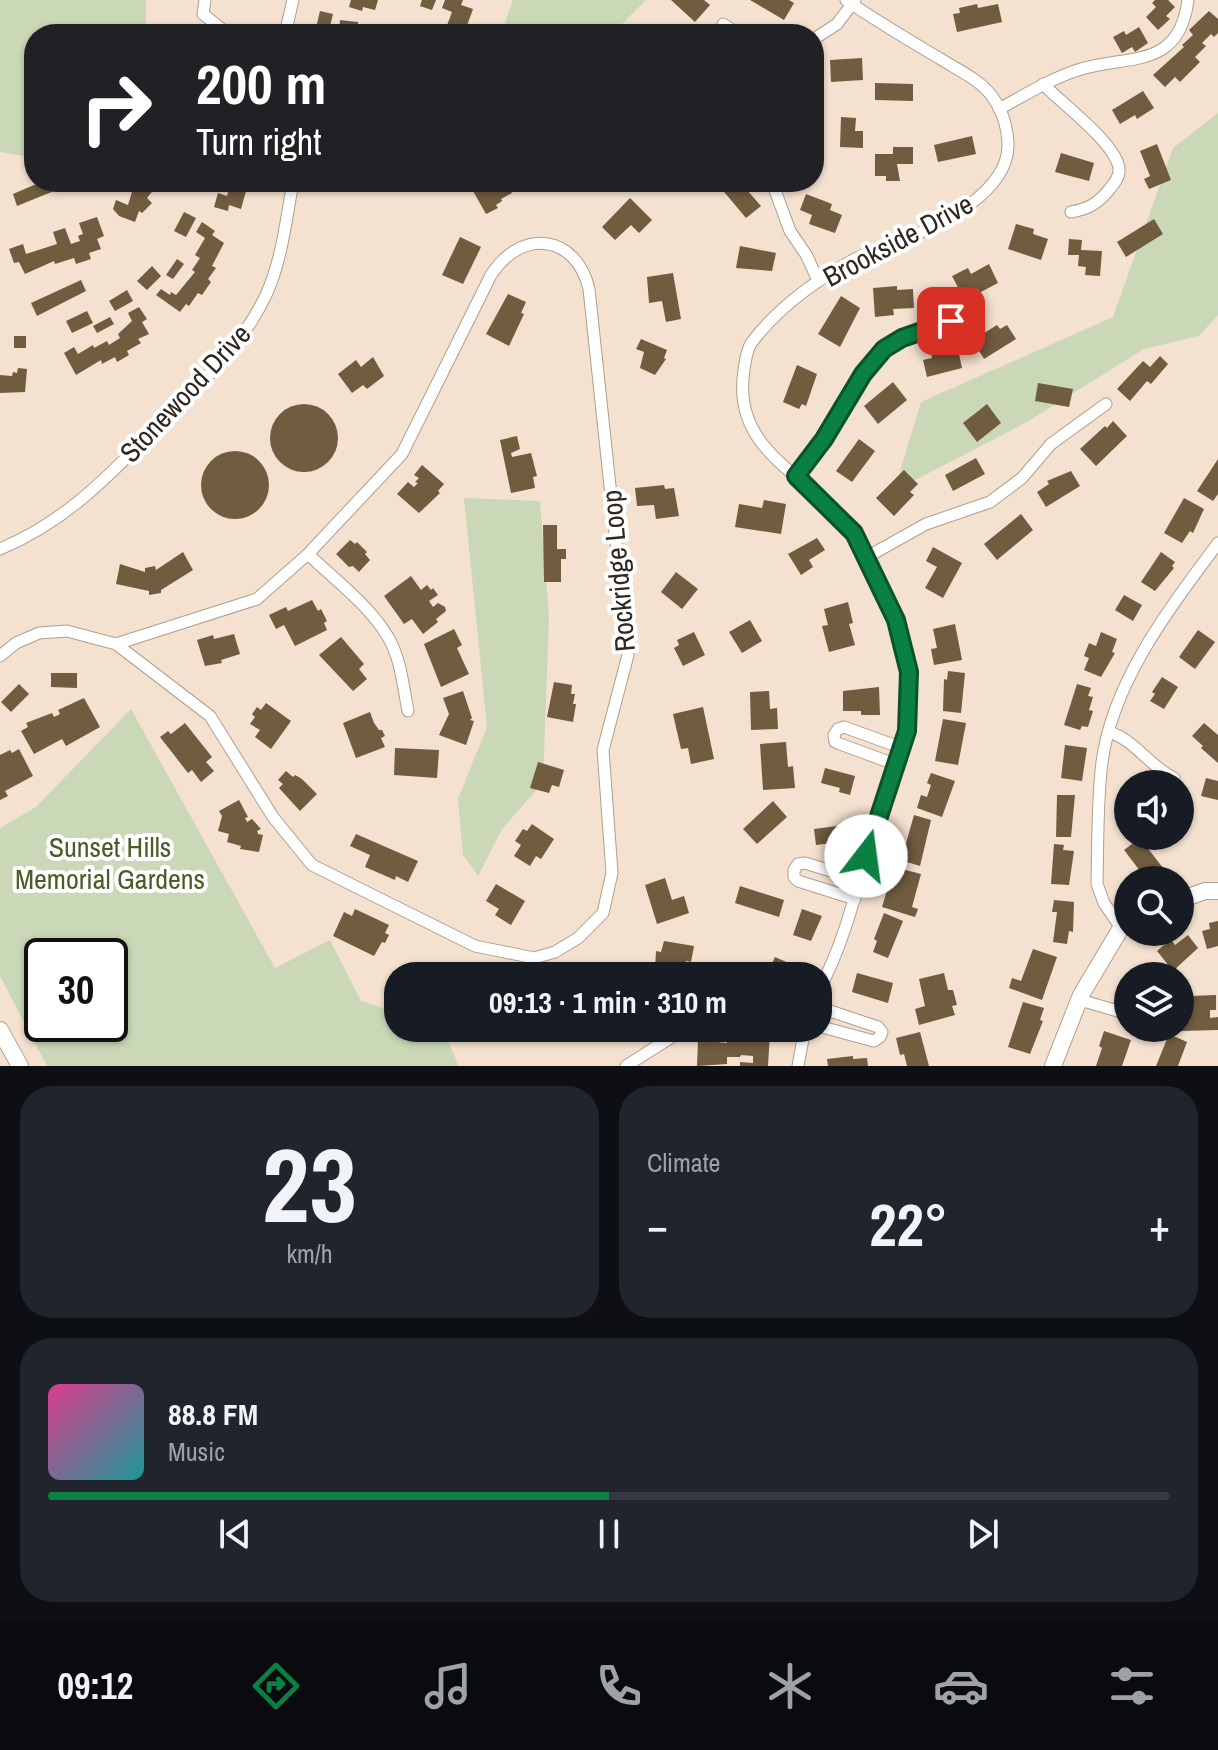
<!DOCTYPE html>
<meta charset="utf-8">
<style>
:root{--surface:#171b24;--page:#20242c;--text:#f1f3f6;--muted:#9ea1a6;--line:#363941;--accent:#0b8043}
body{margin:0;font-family:"Archivo Narrow",sans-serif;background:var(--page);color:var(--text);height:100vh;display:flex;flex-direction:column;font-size:30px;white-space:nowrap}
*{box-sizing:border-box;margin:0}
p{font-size:26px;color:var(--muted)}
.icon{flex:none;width:44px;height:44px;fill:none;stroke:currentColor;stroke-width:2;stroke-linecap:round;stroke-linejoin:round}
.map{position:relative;height:1066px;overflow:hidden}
.details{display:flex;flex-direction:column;gap:20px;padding:20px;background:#0d0f14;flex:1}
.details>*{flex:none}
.hud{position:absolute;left:24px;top:24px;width:800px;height:168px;border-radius:32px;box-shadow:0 2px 6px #0004;background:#202124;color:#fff;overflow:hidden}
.buttons{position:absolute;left:1114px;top:770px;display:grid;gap:16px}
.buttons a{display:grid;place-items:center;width:80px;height:80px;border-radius:50%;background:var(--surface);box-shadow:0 2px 6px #0004;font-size:40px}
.speed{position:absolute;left:24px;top:938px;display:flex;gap:16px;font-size:40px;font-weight:700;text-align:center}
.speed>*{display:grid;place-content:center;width:104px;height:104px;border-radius:50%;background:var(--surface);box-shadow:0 2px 6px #0004;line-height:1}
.speed .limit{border:4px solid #111;border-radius:12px;background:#fff;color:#111}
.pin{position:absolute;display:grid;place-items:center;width:68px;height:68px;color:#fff;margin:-34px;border-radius:16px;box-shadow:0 4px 12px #0006}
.me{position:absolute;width:88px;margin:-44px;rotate:15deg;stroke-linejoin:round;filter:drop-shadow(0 0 6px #0008)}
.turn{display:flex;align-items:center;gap:28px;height:168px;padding:0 40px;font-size:36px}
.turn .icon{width:104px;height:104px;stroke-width:2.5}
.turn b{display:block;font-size:56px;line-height:68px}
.big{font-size:60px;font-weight:700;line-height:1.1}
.details .card{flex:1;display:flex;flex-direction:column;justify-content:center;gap:12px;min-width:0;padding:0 28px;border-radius:32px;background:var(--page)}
.details .dial{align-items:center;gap:0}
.dial b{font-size:104px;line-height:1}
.song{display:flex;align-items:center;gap:24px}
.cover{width:96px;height:96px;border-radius:12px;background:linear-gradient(135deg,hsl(330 70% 55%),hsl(180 70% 35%))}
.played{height:8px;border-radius:4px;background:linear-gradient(90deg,var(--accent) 50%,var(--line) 50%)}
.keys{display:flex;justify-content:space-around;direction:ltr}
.heat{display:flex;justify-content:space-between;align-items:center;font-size:44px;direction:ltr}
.details .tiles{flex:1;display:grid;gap:20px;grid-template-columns:1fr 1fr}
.card:last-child{grid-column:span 2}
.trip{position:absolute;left:384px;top:962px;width:448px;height:80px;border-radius:32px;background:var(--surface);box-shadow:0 2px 6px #0004;font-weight:700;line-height:80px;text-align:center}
.menu{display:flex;height:128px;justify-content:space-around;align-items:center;background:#090b0e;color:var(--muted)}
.menu .icon{width:56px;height:56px}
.menu .on{color:var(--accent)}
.menu b{font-size:36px;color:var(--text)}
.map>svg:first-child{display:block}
.green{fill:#cad8b7;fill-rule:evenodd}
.building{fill:#705c3e}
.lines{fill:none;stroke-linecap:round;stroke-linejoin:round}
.street-casing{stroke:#b09f8d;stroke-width:13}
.secondary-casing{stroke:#b09f8d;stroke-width:18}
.street{stroke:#fff;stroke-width:11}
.secondary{stroke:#fff;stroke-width:16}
.route-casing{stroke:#07532c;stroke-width:20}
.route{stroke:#0b8043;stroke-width:14}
.labels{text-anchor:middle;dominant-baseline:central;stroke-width:8;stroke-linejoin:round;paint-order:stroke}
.street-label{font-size:28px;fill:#2f2821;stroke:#fff}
.park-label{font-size:28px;fill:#495c26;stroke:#fff}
</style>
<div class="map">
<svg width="1218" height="1066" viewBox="0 0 1218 1066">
<rect width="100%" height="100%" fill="#f4e1cf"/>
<!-- green -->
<g class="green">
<polygon points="0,0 146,0 146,34 34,34 34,153 30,157 0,152"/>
<polygon points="513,0 646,0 612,34 501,34"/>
<polygon points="1218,113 1218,315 1199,336 1144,349 1027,422 894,491 921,402 1113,317 1173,148"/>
<polygon points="464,498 540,501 549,617 543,783 502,829 478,876 463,855 458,799 487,727"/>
<path d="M 131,709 L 275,968 L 330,940 L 361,1001 L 398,1013 L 398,1028 L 442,1028 L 459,1066 L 47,1066 L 0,976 L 0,828 L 36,807 ZM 110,956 L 110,1024 L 42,1024 L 42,956 Z"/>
</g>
<!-- building -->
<g class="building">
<polygon points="351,0 378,0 375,10 363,7 362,11 349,7"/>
<polygon points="422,0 436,0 432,10 420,6"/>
<polygon points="445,0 463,0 461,5 473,9 464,34 447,34 449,29 446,28 452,12 442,8"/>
<polygon points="671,0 704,0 710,5 695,22"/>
<polygon points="750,0 789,0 794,3 784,20"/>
<polygon points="1155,0 1168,0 1175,7 1166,16 1170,19 1158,30 1146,17 1156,7 1152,3"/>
<polygon points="977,4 978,8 998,4 1002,22 957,32 953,14 960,13 959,8"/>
<polygon points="320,11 333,14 328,34 315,32"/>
<polygon points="1209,11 1218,19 1218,33 1214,37 1211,34 1202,43 1206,46 1195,57 1200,62 1180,82 1175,77 1165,87 1153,75 1184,47 1182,45 1193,35 1189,30"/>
<polygon points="340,20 358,22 358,28 370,29 370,34 339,34"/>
<polygon points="1139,27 1148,43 1135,52 1132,47 1122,53 1113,37 1124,31 1126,35"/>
<polygon points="862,58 863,80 831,82 830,60"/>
<polygon points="875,83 913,84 913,101 875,100"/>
<polygon points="1143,91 1154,108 1137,119 1135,115 1120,124 1112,110"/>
<polygon points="841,117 856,118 855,131 863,131 863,148 840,147"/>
<polygon points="972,136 976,154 938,162 934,145"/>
<polygon points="1157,144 1171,180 1149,189 1144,179 1150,176 1140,151"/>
<polygon points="893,147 913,147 913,164 897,164 900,181 886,181 886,176 875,176 875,154 893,154"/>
<polygon points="1061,153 1094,163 1089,181 1055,172"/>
<polygon points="41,182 51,182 54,191 17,206 13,194"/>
<polygon points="135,182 162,182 159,190 155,188 147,198 152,203 142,213 139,211 135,222 119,216 113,209 116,200 128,205"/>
<polygon points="231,182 252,182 250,192 246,191 241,209 229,205 228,211 214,207 218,193 227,196"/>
<polygon points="386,182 411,182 409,188 395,184 393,189 384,186"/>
<polygon points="488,182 505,182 512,193 501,199 502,201 496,205 498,208 486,214 473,191"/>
<polygon points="727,182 740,182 761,206 746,218 720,187"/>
<polygon points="806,194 832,204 830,210 842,215 835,233 809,224 812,215 800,210"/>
<polygon points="630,198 652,220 639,233 631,225 615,240 602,227"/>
<polygon points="184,212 196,218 186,237 174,231"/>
<polygon points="97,217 104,236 97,239 101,249 89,253 91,259 76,264 74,258 55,264 54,261 25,274 19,262 14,263 9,249 23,244 26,254 57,244 53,232 65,228 71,244 80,241 78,236 83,234 79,223"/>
<polygon points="1154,219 1163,234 1126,257 1117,242"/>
<polygon points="202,222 215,231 212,235 224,243 212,266 216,268 208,279 211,282 202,295 198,293 189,306 186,304 180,312 156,295 161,289 170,295 171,292 176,295 195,272 192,270 200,258 195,255 205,238 196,232"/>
<polygon points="1016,224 1034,229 1033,234 1048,239 1041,260 1008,249"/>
<polygon points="460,237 481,247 463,284 442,275"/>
<polygon points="1069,239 1082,240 1081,250 1102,251 1100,276 1085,275 1086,267 1078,266 1079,255 1068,255"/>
<polygon points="740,246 776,253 772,271 736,268"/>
<polygon points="177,259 184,264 173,279 166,275"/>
<polygon points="989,264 998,283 979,293 978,289 963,297 952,276 968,268 971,274"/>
<polygon points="152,266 161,276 147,290 137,281"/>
<polygon points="673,273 681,319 666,322 662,301 649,303 647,277"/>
<polygon points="81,280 86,291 37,316 31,303"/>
<polygon points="897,286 897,290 913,289 914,308 893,309 894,315 875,317 873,288"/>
<polygon points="127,290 133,301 115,311 109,301"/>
<polygon points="508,294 526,302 521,313 524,314 509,346 486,334"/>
<polygon points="841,296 860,308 840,347 818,334"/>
<polygon points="139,307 147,319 142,322 149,334 138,339 141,343 127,351 129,355 117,362 115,357 102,364 101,360 76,375 64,353 74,347 78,354 93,345 94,348 107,341 109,345 120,338 118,334 132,321 128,313"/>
<polygon points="87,311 93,323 72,333 66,321"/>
<polygon points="110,317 114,324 97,333 93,326"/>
<polygon points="997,325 1000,329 1007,325 1016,339 984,359 975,344 983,339 981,335"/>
<rect x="14" y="336" width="12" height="12"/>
<polygon points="641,339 667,350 664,358 666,359 655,375 640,368 644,352 636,349"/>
<polygon points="944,345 946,352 958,349 962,368 927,377 923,360 932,358 930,348"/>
<polygon points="1160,356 1168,364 1151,384 1147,381 1130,401 1117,389 1143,361 1150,367"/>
<polygon points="373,357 384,376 367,389 363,385 352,393 338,374 356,360 361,367"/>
<polygon points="797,365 817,374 806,406 802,404 799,409 783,402"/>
<polygon points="18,368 27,369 25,392 0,393 0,375 12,376 13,372 17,373"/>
<polygon points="893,382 907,400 878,424 864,406"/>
<polygon points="1038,383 1073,389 1069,407 1035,401"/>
<circle cx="304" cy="438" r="34"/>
<polygon points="987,404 1001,423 977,442 963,423"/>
<polygon points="1113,421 1127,436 1096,466 1080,449 1105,426 1107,428"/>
<polygon points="517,436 520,449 511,453 512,457 531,453 537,476 533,477 535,488 511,493 500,440"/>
<polygon points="859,439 875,451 852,482 836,471"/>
<circle cx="235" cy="485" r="34"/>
<polygon points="976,458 985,474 953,491 945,475"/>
<polygon points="1218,459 1218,494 1213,501 1197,491"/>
<polygon points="422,465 444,484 438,491 440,493 419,513 397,494 408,482 414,487 418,483 415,482 419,478 414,475"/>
<polygon points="904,470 918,484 910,492 914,495 894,516 876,498"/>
<polygon points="1071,471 1080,486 1046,507 1037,492 1049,484 1047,481"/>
<polygon points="664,485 665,489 674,488 679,516 656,519 654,505 637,506 635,488"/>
<polygon points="1184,498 1204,509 1193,533 1190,531 1182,543 1164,533"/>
<polygon points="764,500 786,504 781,534 735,527 739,504 762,508"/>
<polygon points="1021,514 1033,530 997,560 984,544"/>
<polygon points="543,525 557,525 557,549 566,549 566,559 561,559 561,582 544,582"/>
<polygon points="817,538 825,550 809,560 813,567 801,575 788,554"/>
<polygon points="350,540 355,544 357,542 367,552 365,554 370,560 359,572 353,566 349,567 336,554"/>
<polygon points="933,547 962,563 943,598 925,588 937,567 926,561"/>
<polygon points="183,552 193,570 161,590 161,593 149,595 149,591 116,584 120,564 145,572 145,568 155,566 156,570"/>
<polygon points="1161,552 1175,562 1172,566 1174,568 1155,591 1141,582"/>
<polygon points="676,572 698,589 682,609 661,592"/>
<polygon points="411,576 421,590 427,585 431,590 433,588 438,595 429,601 433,607 438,603 445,607 446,611 436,619 438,622 423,634 412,619 404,624 384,596"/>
<polygon points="1124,595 1142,605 1133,621 1115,610"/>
<polygon points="312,600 318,611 321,609 327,621 324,623 327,630 295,646 284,625 276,629 269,615 286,607 288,611"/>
<polygon points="848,602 853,623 849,624 855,645 829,652 822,626 828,625 824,609"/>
<polygon points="750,620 762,641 742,653 729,632"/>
<polygon points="955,624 962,660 934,665 931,649 937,648 933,629"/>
<polygon points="454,629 462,645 457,648 469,674 441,687 424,644"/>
<polygon points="1198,630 1215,642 1195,669 1179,657"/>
<polygon points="694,632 705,655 683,666 674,648 679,645 677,640"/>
<polygon points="1101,632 1117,639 1112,652 1115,653 1101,677 1084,670 1089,658 1084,656 1089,643 1096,646"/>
<polygon points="234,634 240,654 221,660 222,663 205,666 197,640 213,635 214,639"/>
<polygon points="341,637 364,664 359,669 367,679 353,691 319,655"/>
<polygon points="948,671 965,673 961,713 943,711 944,679 947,680"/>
<polygon points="51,673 77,673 77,688 51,687"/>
<polygon points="1162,677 1178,687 1164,709 1150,701 1155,694 1152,692"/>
<polygon points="554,682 572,685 571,694 575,694 573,704 576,704 573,722 547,717"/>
<polygon points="19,684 29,694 11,712 1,702"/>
<polygon points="1077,684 1091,688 1088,696 1093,697 1089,710 1093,711 1088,727 1082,726 1080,730 1064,725"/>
<polygon points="879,687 880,715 861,715 861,711 843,711 843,691"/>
<polygon points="463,691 472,718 470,720 474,721 466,745 439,735 449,714 443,698"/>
<polygon points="769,691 770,709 777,708 778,729 751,730 750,692"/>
<polygon points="84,698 100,727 66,746 62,739 34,754 21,731 28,727 26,723 52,713 54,717 60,714 58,710"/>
<polygon points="266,703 291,721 271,749 255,737 260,730 250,724 255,717 252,714 257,707 261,710"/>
<polygon points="703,707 714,759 691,764 688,748 681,749 673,714"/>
<polygon points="370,712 374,723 379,730 382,730 385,736 381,738 385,747 356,758 343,723"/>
<polygon points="943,719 966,723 958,765 935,761"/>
<polygon points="185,723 212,757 206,762 214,771 201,782 192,770 188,773 160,737 168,731 171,734"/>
<polygon points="1204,723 1218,735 1218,763 1201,748 1203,746 1192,736"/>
<polygon points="786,742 788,767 793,766 795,788 763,790 760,744"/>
<polygon points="1065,745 1087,748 1082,781 1061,778"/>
<polygon points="395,748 439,750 437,778 394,775"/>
<polygon points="19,749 33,776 5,791 8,796 0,800 0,755 10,750 12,753"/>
<polygon points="538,762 564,770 559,787 552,785 549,793 530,788"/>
<polygon points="825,768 855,776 850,795 839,792 840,788 821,783"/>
<polygon points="286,771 293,777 295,775 302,779 317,794 300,811 279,788 283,784 278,780"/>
<polygon points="931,773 955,781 942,817 917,808 921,795 927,797 931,785 927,783"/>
<polygon points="1206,778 1218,781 1218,800 1201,796"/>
<polygon points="1057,795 1075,795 1071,837 1056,837"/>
<polygon points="239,800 248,817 245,818 247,822 252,819 261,829 257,831 258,834 263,835 259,852 240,849 241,846 227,842 229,834 218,831 222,816 219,811"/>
<polygon points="773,801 787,817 757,844 743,829"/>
<polygon points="914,815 931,820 920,866 894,858 900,841 906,843"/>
<polygon points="532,824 554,839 541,859 536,856 530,866 514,856 521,845 515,841 523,829 527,831"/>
<polygon points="837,826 839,842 816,845 814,829"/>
<polygon points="356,834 418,861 408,882 396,876 395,880 365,867 370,855 350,846"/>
<polygon points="1140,838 1163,868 1147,880 1124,850"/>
<polygon points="1054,844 1064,845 1063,850 1074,851 1069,885 1051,884"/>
<polygon points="894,867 921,874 912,907 918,909 915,917 882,907"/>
<polygon points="665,878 672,900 684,896 689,913 657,924 645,885"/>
<polygon points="496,884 525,901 511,925 495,915 499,909 486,901"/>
<polygon points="740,886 784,900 779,917 735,903"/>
<polygon points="1054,900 1074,902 1073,932 1069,931 1067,944 1053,942 1057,912 1052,912"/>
<polygon points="355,909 389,925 385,933 389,935 385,943 382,942 374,956 333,936 344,912 352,916"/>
<polygon points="802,909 822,916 811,941 793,935"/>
<polygon points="884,913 903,921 888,958 873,952 877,941 874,939"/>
<polygon points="1218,921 1218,946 1207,949 1202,931 1210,929 1209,923"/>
<polygon points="1188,935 1198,948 1173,971 1157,951 1171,939 1175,945"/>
<polygon points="664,941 694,946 691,962 686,961 683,976 650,976 651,969 655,970 656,951 661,952"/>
<polygon points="1033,949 1057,957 1042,1000 1009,988 1012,978 1021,981"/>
<polygon points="775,957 798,967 794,976 766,976"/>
<polygon points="857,973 893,983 888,1003 852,992"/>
<polygon points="944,973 948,990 953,990 957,1005 952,1006 955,1015 919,1025 915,1009 925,1006 919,979"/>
<polygon points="1216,995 1216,1010 1210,1010 1210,1018 1218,1017 1218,1030 1180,1031 1180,1013 1190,1013 1190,996"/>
<polygon points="1023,1002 1044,1008 1040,1020 1043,1021 1030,1054 1008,1047"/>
<polygon points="742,1031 770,1033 768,1066 740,1066 740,1062 753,1063 753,1056 741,1055 740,1057 727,1057 727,1064 697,1066 698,1040 727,1043 728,1033"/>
<polygon points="1104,1031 1131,1040 1122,1066 1096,1066 1102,1048 1099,1046"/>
<polygon points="920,1032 929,1066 907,1066 904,1054 900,1055 896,1038"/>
<polygon points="1169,1034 1187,1042 1178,1066 1156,1066"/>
<polygon points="853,1056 853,1059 867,1058 868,1066 828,1066 827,1059"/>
</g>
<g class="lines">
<!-- street casing -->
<g class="street-casing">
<g id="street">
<polyline points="205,0 203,14 228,34"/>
<polyline points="723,24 739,34"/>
<polyline points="285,34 293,0"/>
<polyline points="814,39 837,24 855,0"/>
<path d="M 1043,84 C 1060,102 1118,145 1119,169 C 1120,177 1113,185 1108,191 C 1097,204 1088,209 1071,212"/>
<path d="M 999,109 C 1025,95 1050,79 1078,70 C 1127,54 1179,71 1188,0"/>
<polyline points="772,182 790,231 807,256 818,281"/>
<polyline points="796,476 824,439 863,374 884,349 902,338 951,321"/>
<path d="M 0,549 C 70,520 114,470 166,418 C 204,380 243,344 266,295 C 282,260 286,220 293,182"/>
<path d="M 308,554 C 335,580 369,605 388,637 C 401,659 403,686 408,711"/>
<polyline points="867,557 926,524 990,502 1022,478 1051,444 1106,404"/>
<path d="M 0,656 L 16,643 L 39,633 L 67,631 L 116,644 L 210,716 L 273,817 L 312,865 L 475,946 L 534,958 L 555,952 L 578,938 L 603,913 L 612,873 L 603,750 L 628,655 L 589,289 C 576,234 521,228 491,275 L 402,454 L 308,554 L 257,599 L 116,644"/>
<path d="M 1109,732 C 1135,740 1149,766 1174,778"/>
<polyline points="897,765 840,744 835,742 834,735 838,729 844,727 902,748"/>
<polyline points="855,899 798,881 794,877 794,870 798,864 805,863 860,880"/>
<path d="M 1121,928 L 1104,903 L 1097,884 C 1098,844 1097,802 1102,762 C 1113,680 1170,608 1218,543"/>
<path d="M 818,992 C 845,942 857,888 872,834 C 882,799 902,765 907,730 C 914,671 899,627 875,575 C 869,561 863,546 855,534 C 818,479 736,457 743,379 C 744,368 746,350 752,342 C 780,305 823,275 863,255 C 875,249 888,247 900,242 C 938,225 1010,193 1008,143 C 1007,126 1002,109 991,95 C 979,79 956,69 939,58 C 907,39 876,21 846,0"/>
<polyline points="1080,1000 1128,1014"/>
<polyline points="818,1007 878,1027 882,1032 880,1037 874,1041 818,1026"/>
<polyline points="626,1066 686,1028"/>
<polyline points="798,1066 805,1028"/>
</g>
</g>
<!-- secondary casing -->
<g class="secondary-casing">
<g id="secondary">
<polyline points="1180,900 1205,891 1218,891"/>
<polyline points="0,1030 20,1066"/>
<polyline points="1053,1066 1081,995 1121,928 1128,924"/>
</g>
</g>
<!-- street -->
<use href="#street" class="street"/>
<!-- secondary -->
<use href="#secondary" class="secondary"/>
</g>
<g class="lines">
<!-- route casing -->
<g class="route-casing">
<polyline id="route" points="866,856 907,731 909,672 896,620 854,533 796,476 824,439 863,374 884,349 902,338 951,321"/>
</g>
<!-- route -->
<use href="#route" class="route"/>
</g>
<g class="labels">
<!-- street labels -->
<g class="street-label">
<text transform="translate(898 240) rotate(-28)">Brookside Drive</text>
<text transform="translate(185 393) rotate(-47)">Stonewood Drive</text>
<text transform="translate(618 571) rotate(-95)">Rockridge Loop</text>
</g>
<!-- park labels -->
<g class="park-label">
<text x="110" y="847">Sunset Hills<tspan x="110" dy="32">Memorial Gardens</tspan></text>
</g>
</g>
</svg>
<div class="buttons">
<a><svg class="icon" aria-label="sound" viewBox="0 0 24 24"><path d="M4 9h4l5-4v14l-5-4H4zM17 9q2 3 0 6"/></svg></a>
<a><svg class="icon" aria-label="search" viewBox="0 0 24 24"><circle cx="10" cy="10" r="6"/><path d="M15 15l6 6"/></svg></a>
<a><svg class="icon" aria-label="layers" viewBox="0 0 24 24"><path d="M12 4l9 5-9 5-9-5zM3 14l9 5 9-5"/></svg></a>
</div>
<div class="speed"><div class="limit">30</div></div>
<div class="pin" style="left:951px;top:321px;background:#d93025"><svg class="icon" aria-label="arrive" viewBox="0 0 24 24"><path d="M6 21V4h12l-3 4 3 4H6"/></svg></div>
<svg class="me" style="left:866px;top:856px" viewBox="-20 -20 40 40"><circle r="19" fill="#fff"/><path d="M0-13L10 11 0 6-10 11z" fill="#0b8043"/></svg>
<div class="trip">09:13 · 1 min · 310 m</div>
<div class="hud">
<div class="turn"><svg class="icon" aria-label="right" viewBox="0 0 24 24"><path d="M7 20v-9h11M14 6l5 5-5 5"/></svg><div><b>200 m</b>Turn right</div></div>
</div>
</div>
<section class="details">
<div class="tiles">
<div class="card dial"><b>23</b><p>km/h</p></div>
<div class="card"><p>Climate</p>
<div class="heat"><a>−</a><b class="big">22°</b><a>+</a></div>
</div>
<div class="card">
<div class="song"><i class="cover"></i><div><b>88.8 FM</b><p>Music</p></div></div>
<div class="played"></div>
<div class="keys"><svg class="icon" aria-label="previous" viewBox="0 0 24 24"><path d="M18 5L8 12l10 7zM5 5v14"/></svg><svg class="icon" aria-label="pause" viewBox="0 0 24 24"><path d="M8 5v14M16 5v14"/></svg><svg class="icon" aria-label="next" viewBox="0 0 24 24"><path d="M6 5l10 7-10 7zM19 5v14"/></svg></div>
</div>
</div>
</section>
<nav class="menu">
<b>09:12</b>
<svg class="icon on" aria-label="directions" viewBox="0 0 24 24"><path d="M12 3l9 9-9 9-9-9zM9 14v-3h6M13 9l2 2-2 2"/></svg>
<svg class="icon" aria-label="music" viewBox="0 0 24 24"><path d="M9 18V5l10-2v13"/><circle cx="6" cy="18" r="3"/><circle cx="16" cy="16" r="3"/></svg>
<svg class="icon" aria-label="phone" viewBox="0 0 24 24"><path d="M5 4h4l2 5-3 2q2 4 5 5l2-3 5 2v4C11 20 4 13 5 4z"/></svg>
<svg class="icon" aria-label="climate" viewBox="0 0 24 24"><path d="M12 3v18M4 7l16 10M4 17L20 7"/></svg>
<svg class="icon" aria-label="car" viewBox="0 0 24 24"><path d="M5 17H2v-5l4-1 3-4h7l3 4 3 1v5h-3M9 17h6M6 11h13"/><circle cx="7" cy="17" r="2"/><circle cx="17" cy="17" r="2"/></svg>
<svg class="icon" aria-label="filters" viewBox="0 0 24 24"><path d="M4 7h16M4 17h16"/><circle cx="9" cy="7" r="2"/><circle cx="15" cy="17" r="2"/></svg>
</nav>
